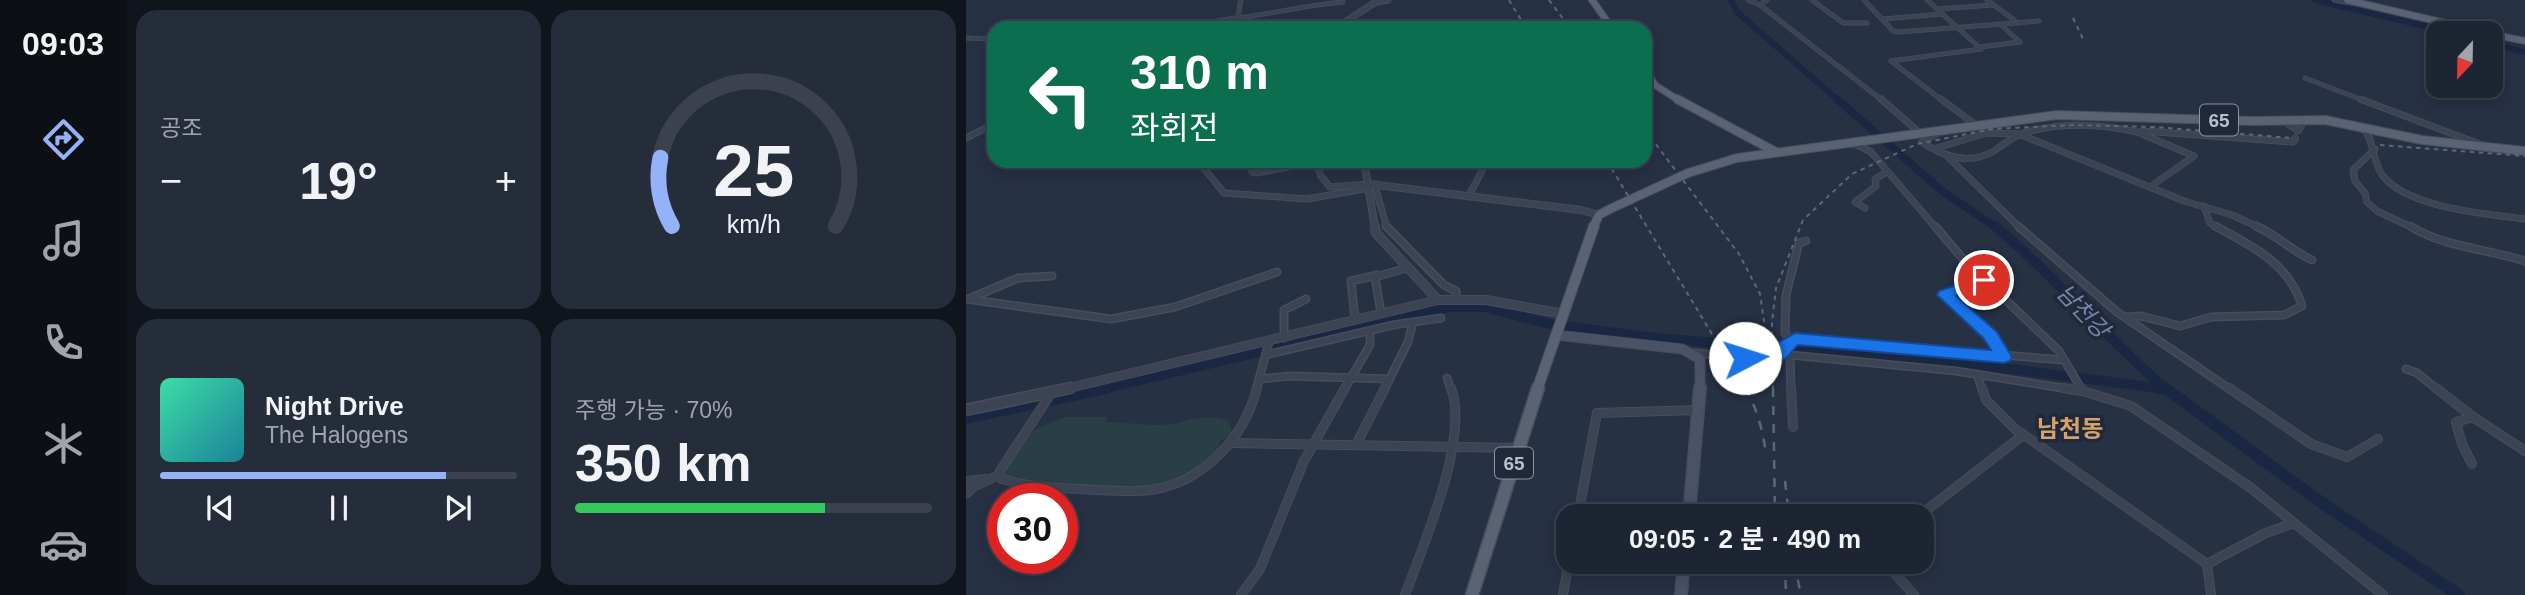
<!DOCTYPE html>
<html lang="ko">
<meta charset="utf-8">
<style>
:root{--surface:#1d2533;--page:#252d3b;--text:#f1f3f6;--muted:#a0a5ac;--line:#3b424e;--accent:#93b2f8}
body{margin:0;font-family:Arial,"Noto Sans KR",sans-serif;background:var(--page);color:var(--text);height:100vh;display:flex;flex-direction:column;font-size:26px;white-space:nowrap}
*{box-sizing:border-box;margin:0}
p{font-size:23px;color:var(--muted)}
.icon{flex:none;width:38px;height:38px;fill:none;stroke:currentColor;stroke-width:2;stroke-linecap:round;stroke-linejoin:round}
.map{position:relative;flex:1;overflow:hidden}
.sheet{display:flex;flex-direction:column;gap:10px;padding:10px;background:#10141c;width:840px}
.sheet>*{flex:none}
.banner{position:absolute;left:21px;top:21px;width:665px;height:147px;border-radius:21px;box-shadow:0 4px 18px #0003,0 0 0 2px var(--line);background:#0b6e4f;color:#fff;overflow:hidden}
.needle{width:46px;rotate:202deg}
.tools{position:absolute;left:1460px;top:21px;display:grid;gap:14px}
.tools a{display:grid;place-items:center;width:77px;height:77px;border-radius:14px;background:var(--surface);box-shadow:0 4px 18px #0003,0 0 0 2px var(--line);font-size:35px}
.speed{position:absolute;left:21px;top:483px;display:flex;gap:14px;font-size:35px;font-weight:700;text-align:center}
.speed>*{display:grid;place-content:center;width:91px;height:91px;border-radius:50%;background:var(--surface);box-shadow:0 4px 18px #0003,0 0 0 2px var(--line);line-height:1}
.speed .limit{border:10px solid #d22;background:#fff;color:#111}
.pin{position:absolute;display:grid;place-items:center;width:60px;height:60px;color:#fff;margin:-30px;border:4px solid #fff;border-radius:50%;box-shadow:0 2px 7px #0007}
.me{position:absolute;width:77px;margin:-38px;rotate:85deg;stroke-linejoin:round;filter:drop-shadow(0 0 5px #0008)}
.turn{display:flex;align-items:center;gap:24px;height:147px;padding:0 28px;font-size:32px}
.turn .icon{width:91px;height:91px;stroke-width:2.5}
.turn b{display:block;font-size:49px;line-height:60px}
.big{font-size:52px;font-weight:700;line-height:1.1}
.sheet .widget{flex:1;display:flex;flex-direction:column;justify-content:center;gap:10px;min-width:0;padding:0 24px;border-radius:21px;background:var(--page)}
.sheet .dial{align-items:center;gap:0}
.dial svg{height:182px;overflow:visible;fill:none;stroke:var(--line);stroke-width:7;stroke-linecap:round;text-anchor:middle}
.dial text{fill:var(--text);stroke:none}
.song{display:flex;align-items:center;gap:21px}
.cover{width:84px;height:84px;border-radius:10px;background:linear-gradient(135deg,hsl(160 70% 55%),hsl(190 70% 35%))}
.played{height:7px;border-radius:4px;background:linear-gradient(90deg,var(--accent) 80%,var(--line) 80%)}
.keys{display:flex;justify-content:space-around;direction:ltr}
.heat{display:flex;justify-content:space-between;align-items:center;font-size:38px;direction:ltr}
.charge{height:10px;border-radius:5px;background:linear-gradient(90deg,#34c759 70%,var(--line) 0)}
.sheet .tiles{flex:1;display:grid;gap:10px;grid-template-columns:repeat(2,1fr)}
.trip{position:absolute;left:590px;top:504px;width:378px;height:70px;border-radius:21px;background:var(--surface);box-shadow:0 4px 18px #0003,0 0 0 2px var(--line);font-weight:700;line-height:70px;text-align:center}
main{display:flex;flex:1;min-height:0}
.tab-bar{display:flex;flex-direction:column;width:126px;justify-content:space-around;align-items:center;background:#0c0f14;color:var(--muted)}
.tab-bar .icon{width:49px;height:49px}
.tab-bar .on{color:var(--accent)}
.tab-bar b{font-size:32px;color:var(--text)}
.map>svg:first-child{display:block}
.green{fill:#2a3f45}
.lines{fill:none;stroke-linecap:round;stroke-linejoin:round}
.stream{stroke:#1a2742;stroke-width:2}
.river-far3{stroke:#1a2742;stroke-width:6}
.river-far2{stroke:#1a2742;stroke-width:8}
.river-far1{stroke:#1a2742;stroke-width:10}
.river{stroke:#1a2742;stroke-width:12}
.minor-far3-casing{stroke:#464d5d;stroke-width:5}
.minor-far2-casing{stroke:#464d5d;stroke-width:7}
.minor-far1-casing{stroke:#464d5d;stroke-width:9}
.minor-casing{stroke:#464d5d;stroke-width:10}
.tertiary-far3-casing{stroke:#464d5d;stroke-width:7}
.tertiary-far2-casing{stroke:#464d5d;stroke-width:8}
.tertiary-far1-casing{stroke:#464d5d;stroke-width:10}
.tertiary-casing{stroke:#464d5d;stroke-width:13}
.secondary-far1-casing{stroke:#464d5d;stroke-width:11}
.secondary-casing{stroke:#464d5d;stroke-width:14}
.primary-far3-casing{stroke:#464d5d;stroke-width:8}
.primary-far2-casing{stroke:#464d5d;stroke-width:10}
.primary-far1-casing{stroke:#464d5d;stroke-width:12}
.primary-casing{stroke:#464d5d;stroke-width:15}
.minor-far3{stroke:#3c4453;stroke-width:3.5}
.minor-far2{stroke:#3c4453;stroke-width:5}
.minor-far1{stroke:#3c4453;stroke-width:6}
.minor{stroke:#3c4453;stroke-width:8}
.tertiary-far3{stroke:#3c4453;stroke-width:5}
.tertiary-far2{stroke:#3c4453;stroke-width:6}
.tertiary-far1{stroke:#3c4453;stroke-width:8}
.tertiary{stroke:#3c4453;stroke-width:10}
.secondary-far1{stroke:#4a5266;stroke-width:9}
.secondary{stroke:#4a5266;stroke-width:11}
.primary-far3{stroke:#5a6373;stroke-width:6}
.primary-far2{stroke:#5a6373;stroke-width:8}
.primary-far1{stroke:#5a6373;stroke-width:10}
.primary{stroke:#5a6373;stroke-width:12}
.rail-far1{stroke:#5e677a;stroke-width:2;stroke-dasharray:4.5 4.5;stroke-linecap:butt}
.rail{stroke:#5e677a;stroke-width:2.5;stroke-dasharray:9 9;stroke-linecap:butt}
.minor-bridge-casing{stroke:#464d5d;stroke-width:7;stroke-linecap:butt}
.minor-bridge{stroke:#3c4453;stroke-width:5}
.route{fill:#1a73e8;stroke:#114b97;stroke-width:2}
.labels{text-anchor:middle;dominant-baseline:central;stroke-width:7;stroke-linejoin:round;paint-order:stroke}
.shield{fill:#202939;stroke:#8b92a1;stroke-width:2}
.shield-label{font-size:19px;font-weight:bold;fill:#b9bfcd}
.water-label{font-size:23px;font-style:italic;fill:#7387ab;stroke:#202939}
.quarter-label{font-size:24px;font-weight:bold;fill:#d6a26b;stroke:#202939}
</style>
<main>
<nav class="tab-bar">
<b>09:03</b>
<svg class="icon on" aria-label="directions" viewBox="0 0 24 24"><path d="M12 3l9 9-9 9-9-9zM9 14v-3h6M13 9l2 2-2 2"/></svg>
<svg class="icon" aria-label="music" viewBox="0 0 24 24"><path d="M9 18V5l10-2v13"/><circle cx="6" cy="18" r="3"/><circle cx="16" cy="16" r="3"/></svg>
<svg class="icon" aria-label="phone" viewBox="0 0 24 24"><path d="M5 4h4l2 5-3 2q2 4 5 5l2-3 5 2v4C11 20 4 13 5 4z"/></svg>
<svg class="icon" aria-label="climate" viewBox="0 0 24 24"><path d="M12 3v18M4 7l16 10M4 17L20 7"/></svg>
<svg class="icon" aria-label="car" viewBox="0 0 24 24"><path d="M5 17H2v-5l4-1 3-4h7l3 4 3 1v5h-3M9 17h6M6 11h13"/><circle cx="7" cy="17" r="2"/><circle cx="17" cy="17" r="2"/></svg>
</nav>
<section class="sheet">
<div class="tiles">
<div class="widget"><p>공조</p>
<div class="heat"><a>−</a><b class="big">19°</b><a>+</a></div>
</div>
<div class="widget dial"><svg viewBox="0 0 100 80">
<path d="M14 69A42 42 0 1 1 86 69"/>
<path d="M14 69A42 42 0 0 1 9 39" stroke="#93b2f8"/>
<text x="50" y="56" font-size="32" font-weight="700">25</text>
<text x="50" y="72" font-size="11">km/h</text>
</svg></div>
<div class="widget">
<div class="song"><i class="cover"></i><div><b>Night Drive</b><p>The Halogens</p></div></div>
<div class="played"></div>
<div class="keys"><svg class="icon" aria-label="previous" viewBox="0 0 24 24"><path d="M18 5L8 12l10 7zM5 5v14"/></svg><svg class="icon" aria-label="pause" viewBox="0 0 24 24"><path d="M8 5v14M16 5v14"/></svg><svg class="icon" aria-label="next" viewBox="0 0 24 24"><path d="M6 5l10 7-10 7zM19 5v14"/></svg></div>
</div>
<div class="widget"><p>주행 가능 · 70%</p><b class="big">350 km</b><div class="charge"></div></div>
</div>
</section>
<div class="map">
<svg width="1559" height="595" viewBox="0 0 1559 595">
<rect width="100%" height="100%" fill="#273144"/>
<!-- green -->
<path class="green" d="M 99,417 L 142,417 L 139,422 L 145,422 C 161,423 198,427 211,423 C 225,420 247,413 263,422 L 266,432 L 263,439 L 256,439 L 253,444 L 258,445 C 219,493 171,488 115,487 C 89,486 66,487 41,477 L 40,469 L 68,430 Z"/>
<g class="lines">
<!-- stream -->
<g class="stream">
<polyline points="1410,10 1504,32"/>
<polyline points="1529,38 1559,45"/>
</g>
<!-- river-far3 -->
<g class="river-far3">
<polyline points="765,0 771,12 873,101"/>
<polyline points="1349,0 1488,33"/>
<polyline points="1524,43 1559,52"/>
</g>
<!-- river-far2 -->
<polyline class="river-far2" points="871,99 976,191 1031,228"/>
<!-- river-far1 -->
<g class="river-far1">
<path d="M 1029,226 C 1090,277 1140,338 1201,390"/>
<polyline points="132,390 482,307 519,307 583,324 689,338 999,363 1200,389"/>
</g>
<!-- river -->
<g class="river">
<polyline points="1191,388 1200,389"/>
<polyline points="1199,388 1356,503 1493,595"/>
<polyline points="0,418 140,388"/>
</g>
<!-- minor-far3 casing -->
<g class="minor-far3-casing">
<g id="minor-far3">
<polyline points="782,0 794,5"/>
<polyline points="801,0 794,5 917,101"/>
<polyline points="846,0 877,23 901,23"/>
<polyline points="898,0 927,31 933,32 1073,21"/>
<polyline points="1021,0 1052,23"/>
<polyline points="1368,0 1390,4"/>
<polyline points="971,9 1027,5"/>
<path d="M 270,18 C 307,14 340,5 377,2"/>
<polyline points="917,19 977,14"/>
<polyline points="209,28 269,18 272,16 275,0"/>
<polyline points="302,28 334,24 341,28"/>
<polyline points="0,38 28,39"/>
<polyline points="1014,47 1054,42 1034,24"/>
<polyline points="925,61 1015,49 961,0"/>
<polyline points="925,61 977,101"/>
<polyline points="1339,78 1399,101"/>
</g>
</g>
<!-- minor-far2 casing -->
<g class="minor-far2-casing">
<g id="minor-far2">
<polyline points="915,99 955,134"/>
<polyline points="975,99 1011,126"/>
<polyline points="1394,99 1516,145"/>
<polyline points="1318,121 1332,131 1339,120"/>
<path d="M 1397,127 C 1409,142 1406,162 1417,176 C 1442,208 1521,214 1559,219"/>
<path d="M 972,133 L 956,142 C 978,157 1004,165 1028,151 C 1038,144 1048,135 1061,132 C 1097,122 1139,124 1175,133"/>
<polyline points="0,138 28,124"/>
<polyline points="887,143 905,152 970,228"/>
<polyline points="968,149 1020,133 1053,134 1218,201 1266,215 1294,228"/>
<polyline points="1409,149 1387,170 1389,181 1399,193 1401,202 1411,211 1447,228"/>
<polyline points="980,155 1054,228"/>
<polyline points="232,161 258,193 341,199 404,188"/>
<polyline points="285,161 286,172 290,173 350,162 355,176 364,187 403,184"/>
<polyline points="412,186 410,190 421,228"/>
<polyline points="1184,187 1228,156 1178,135 1175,132 1177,131 1327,142 1329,140"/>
<polyline points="502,197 516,171"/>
<polyline points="1238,206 1244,223 1252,228"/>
<polyline points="899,208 889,202 910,186 909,179 921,172"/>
</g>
</g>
<!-- minor-far1 casing -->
<g class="minor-far1-casing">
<g id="minor-far1">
<polyline points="420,226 478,285 490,291 490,298"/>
<polyline points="969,226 997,259 1093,351 1116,390"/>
<polyline points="1052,226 1151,312 1265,390"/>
<path d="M 1290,226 C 1311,235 1326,251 1346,260"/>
<path d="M 1444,226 C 1477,247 1522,249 1559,261"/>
<polyline points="840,241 833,243 820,295 819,333 823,338 1098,360"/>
<polyline points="1018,280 979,295 1025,336 1038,357"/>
<polyline points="5,298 52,278 86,276"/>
<polyline points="0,299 145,319 209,307 311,272"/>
<polyline points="415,313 409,277 441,268"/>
<path d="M 1161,317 L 1175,316 L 1214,326 L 1245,317 L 1318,315 L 1336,306 C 1323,263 1286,246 1249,226"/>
<polyline points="389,320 385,281 411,275"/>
<polyline points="318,338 318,310 340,299"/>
<polyline points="728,353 779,357 814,354 990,371 1108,390"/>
<polyline points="303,354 427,325 475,318"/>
<polyline points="814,354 818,347 829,339"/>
<polyline points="824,356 825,390"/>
<polyline points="1440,369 1451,373 1472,390"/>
<polyline points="1011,374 1016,390"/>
<polyline points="481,378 485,390"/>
<polyline points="293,379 323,376 424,379"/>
<polyline points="290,390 303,342"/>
<polyline points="378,390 404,345 404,331"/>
<polyline points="418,390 442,342 447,322"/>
</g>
</g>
<!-- minor casing -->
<g class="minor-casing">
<g id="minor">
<polyline points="825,388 827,427"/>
<polyline points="1097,388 1117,391 1165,406 1285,488 1417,595"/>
<polyline points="1115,388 1117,391"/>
<polyline points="1263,388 1345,444 1381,457 1412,439"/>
<polyline points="1470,388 1507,417 1559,451"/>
<path d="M 86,392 L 34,471 L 36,479 C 62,487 88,488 116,489 C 139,490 162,493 185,490 C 238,482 278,438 291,388"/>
<polyline points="1054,432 1241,564 1300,533 1328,523"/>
<polyline points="265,443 553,448"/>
<polyline points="390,445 419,388"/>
<polyline points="1506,464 1496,444 1490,422 1507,417"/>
<polyline points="0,481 20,479"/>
<polyline points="0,494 7,487 33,475"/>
<polyline points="612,516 631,413 733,410"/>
<polyline points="953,516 1056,436 1020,400 1016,388"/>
<polyline points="919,562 948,595"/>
<polyline points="1241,564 1245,595"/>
<polyline points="275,595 294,569 338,461 379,388"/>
<path d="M 439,595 C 457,546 504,438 485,388"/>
<polyline points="597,595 603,562"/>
</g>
</g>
<!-- tertiary-far3 casing -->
<g class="tertiary-far3-casing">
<polyline id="tertiary-far3" points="369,28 410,2 422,0"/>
</g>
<!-- tertiary-far2 casing -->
<g class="tertiary-far2-casing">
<g id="tertiary-far2">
<polyline points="398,161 409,228"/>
<polyline points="403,184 615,210 633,215"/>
</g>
</g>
<!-- tertiary-far1 casing -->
<g class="tertiary-far1-casing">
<g id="tertiary-far1">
<polyline points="409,226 410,233 472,300"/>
<polyline points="95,390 472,300 520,300 598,314"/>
</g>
</g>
<!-- tertiary casing -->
<g class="tertiary-casing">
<polyline id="tertiary" points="0,410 104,388"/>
</g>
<!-- secondary-far1 casing -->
<g class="secondary-far1-casing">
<polyline id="secondary-far1" points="590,335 716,349 734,359 734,390"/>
</g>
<!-- secondary casing -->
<g class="secondary-casing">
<g id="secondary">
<polyline points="723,516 734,388"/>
<polyline points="715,595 718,562"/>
</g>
</g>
<!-- primary-far3 casing -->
<g class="primary-far3-casing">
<g id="primary-far3">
<polyline points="626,0 646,28"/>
<polyline points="1381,0 1522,33"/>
<polyline points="1524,34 1559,41"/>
<polyline points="679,70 689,85 714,101"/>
</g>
</g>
<!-- primary-far2 casing -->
<g class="primary-far2-casing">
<g id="primary-far2">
<polyline points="711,99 810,152"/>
<polyline points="627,228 633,215 644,209 722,173 771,158 1091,115 1286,121 1359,120 1456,140 1559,151"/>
</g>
</g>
<!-- primary-far1 casing -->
<g class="primary-far1-casing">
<polyline id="primary-far1" points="571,390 628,226"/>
</g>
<!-- primary casing -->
<g class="primary-casing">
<polyline id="primary" points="506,595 572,388"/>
</g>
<!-- minor-far3 -->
<use href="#minor-far3" class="minor-far3"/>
<!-- minor-far2 -->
<use href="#minor-far2" class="minor-far2"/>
<!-- minor-far1 -->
<use href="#minor-far1" class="minor-far1"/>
<!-- minor -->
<use href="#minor" class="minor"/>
<!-- tertiary-far3 -->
<use href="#tertiary-far3" class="tertiary-far3"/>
<!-- tertiary-far2 -->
<use href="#tertiary-far2" class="tertiary-far2"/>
<!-- tertiary-far1 -->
<use href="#tertiary-far1" class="tertiary-far1"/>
<!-- tertiary -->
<use href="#tertiary" class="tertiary"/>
<!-- secondary-far1 -->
<use href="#secondary-far1" class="secondary-far1"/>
<!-- secondary -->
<use href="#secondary" class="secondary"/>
<!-- primary-far3 -->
<use href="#primary-far3" class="primary-far3"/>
<!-- primary-far2 -->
<use href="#primary-far2" class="primary-far2"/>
<!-- primary-far1 -->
<use href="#primary-far1" class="primary-far1"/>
<!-- primary -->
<use href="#primary" class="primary"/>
<!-- rail-far1 -->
<g class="rail-far1">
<polyline points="543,0 560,28"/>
<polyline points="583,0 604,28"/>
<polyline points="1107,18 1118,41"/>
<polyline points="679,130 773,254 794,294 799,328"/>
<polyline points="1414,145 1559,156"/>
<polyline points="641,161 780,390"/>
<polyline points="807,390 806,322 810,288 837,220 886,174 951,144 1026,129 1107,125 1188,127 1327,138"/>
</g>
<!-- rail -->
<g class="rail">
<path d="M 779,388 C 791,408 797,431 800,454"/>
<polyline points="807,388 809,516"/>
<polyline points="819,481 823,516"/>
<polyline points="819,562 820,595"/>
<polyline points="828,562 835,595"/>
</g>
<!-- minor-bridge casing -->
<g class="minor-bridge-casing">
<polyline id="minor-bridge" points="1329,136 1329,140"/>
</g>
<!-- minor-bridge -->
<use href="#minor-bridge" class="minor-bridge"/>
</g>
<!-- route -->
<path class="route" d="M 1018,276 L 1025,280 L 1023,284 L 990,296 L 1031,332 L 1046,357 L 1044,361 L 1038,363 L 832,345 C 827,349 825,354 820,358 C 813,364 776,365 770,358 L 779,352 L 808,349 L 812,343 L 829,333 L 1025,350 L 1018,339 L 971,295 L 973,291 Z"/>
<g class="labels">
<!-- shield labels -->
<g class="shield">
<rect x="1234" y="104.5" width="38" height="31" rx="5"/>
<rect x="529" y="447.5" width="38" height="31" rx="5"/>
</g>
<g class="shield-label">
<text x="1253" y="120">65</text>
<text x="548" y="463">65</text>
</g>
<!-- water labels -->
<g class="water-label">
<text transform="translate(1117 311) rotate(46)">남천강</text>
</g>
<!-- quarter labels -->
<g class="quarter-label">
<text x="1104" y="428">남천동</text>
</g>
</g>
</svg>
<div class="tools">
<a><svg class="needle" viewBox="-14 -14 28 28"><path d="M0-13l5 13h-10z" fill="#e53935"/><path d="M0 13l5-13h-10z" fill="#a0a5ac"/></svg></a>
</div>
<div class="speed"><div class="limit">30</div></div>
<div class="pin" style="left:1018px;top:280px;background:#d93025"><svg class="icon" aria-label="arrive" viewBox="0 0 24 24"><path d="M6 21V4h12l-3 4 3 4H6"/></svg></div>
<svg class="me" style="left:779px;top:358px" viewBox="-20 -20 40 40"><circle r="19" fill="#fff"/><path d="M0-13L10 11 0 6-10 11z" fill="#1a73e8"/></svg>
<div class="trip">09:05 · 2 분 · 490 m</div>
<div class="banner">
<div class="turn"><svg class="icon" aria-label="left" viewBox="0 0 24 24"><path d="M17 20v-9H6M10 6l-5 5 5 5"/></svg><div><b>310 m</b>좌회전</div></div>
</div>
</div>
</main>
